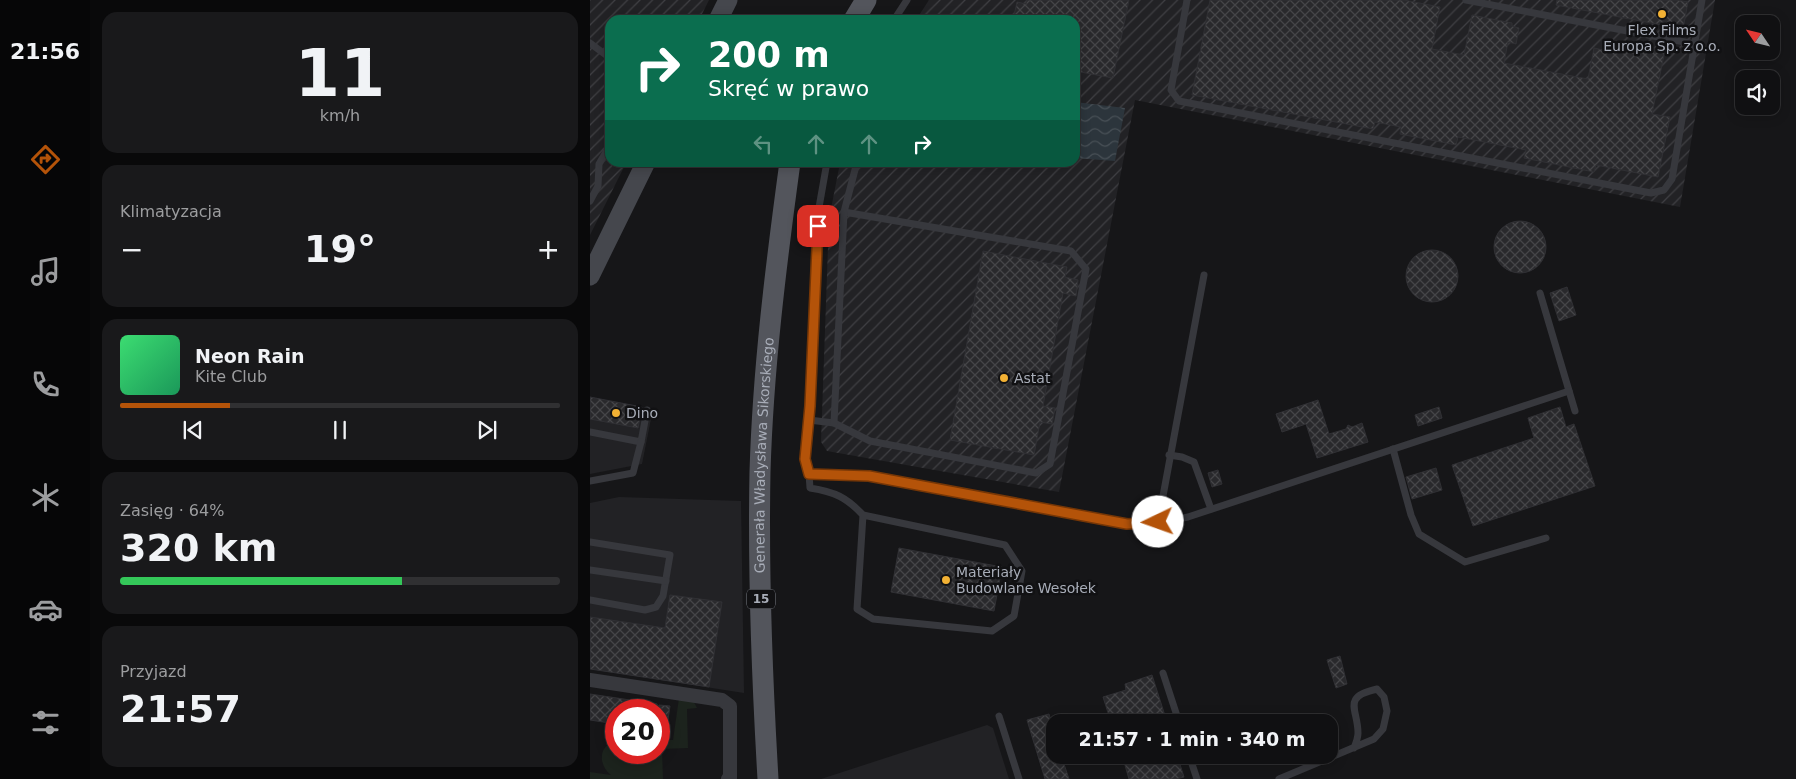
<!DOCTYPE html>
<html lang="pl">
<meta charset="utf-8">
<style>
:root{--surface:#101012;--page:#19191b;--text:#f1f3f6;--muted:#9c9d9f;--line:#303032;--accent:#b45309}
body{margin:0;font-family:"DejaVu Sans",sans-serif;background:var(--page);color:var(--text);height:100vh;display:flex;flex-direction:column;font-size:19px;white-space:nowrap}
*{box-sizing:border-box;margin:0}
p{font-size:16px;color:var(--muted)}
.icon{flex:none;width:28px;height:28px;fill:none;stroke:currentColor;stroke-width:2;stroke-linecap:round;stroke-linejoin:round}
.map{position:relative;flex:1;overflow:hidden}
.panel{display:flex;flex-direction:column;gap:12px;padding:12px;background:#09090a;width:500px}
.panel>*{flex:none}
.top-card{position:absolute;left:15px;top:15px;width:475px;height:152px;border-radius:15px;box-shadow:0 2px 12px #0003,0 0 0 1px var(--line);background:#0b6e4f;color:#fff;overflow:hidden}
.needle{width:32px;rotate:305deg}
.fabs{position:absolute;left:1145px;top:15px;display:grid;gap:10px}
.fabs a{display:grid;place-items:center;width:45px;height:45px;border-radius:10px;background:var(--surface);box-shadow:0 2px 12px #0003,0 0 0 1px var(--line);font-size:25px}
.speed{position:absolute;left:15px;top:699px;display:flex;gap:10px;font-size:25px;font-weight:700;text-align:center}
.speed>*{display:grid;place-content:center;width:65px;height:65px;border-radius:50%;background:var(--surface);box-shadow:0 2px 12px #0003,0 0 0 1px var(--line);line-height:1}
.speed .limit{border:8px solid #d22;background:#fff;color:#111}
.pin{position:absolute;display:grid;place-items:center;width:42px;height:42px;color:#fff;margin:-21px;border-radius:10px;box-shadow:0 2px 8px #0006}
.me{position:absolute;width:55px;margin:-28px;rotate:267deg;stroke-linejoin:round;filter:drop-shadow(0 0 4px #0008)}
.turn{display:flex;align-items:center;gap:18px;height:105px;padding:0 20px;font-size:22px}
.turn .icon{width:65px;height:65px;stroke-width:2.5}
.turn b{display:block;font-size:35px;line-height:42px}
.lanes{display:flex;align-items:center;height:48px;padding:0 20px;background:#0003;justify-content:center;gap:25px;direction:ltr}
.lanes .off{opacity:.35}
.big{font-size:38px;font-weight:700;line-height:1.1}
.panel .widget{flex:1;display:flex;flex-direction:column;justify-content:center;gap:8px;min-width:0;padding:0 18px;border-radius:15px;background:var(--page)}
.panel .dial{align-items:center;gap:0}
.dial b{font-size:65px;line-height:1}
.song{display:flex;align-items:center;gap:15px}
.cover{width:60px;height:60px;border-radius:8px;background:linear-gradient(135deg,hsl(140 70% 55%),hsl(150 70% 35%))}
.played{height:5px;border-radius:2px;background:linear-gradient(90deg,var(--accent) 25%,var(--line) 25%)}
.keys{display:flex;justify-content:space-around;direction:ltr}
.heat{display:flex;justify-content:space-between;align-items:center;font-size:28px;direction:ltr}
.charge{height:8px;border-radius:4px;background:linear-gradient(90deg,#34c759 64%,var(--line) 0)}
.trip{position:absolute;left:456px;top:714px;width:292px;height:50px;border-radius:15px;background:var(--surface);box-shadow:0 2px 12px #0003,0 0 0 1px var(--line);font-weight:700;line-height:50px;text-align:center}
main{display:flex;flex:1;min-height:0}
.tabs{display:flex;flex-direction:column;width:90px;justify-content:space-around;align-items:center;background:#060607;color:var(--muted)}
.tabs .icon{width:35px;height:35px}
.tabs .active{color:var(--accent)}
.tabs b{font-size:22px;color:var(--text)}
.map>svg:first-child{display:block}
.built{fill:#222225}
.industrial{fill:url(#industrial-furrows)}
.green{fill:#1c231d}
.water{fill:url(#water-waves)}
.building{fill:url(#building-cross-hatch);stroke:#303034}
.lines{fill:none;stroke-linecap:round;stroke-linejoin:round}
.lane{stroke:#37383d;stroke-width:7}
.street{stroke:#37383d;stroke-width:14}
.secondary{stroke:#45474d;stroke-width:19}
.primary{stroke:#53555c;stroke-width:21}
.route-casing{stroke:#753606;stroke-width:12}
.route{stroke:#b45309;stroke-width:9}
.poi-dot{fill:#f2b134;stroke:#111113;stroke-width:2}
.labels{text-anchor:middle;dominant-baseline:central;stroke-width:5;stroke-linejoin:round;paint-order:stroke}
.shield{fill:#111113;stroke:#7b7e86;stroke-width:1}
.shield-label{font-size:12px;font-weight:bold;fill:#a8adb8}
.poi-label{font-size:14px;fill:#a8adb8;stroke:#111113;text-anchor:start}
.street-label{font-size:14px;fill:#a8adb8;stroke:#111113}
</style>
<main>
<nav class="tabs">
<b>21:56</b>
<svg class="icon active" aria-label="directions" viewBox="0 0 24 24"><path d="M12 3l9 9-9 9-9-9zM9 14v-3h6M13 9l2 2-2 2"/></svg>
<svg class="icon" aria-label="music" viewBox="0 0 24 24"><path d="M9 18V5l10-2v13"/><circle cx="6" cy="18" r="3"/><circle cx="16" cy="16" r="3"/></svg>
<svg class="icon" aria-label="phone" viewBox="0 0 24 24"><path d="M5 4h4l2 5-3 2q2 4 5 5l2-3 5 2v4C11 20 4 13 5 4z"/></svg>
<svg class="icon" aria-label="climate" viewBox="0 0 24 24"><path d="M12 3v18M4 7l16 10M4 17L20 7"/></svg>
<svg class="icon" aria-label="car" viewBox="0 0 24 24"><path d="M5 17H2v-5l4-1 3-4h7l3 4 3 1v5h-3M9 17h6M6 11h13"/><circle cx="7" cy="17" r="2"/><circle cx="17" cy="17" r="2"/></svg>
<svg class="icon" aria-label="filters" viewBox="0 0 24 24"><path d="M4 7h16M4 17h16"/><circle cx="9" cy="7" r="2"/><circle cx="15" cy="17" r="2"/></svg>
</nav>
<section class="panel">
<div class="widget dial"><b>11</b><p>km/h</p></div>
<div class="widget"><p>Klimatyzacja</p>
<div class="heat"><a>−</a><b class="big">19°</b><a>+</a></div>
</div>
<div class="widget">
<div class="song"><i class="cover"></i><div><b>Neon Rain</b><p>Kite Club</p></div></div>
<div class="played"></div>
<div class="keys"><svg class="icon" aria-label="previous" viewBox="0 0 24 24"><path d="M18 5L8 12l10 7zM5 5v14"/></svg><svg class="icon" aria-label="pause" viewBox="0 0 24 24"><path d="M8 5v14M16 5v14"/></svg><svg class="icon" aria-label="next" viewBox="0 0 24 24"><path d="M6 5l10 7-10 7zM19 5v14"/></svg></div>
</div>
<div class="widget"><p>Zasięg · 64%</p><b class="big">320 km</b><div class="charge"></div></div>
<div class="widget"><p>Przyjazd</p><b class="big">21:57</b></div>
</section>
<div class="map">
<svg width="1206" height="779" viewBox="0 0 1206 779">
<defs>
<pattern id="industrial-furrows" width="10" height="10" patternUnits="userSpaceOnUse" patternTransform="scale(1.25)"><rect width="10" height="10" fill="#222225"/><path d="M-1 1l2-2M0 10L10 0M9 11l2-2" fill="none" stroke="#3f3f43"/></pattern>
<pattern id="water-waves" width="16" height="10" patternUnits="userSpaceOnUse" patternTransform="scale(1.25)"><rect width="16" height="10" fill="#2c353c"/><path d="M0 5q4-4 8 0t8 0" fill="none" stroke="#485056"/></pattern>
<pattern id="building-cross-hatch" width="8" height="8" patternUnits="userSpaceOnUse" patternTransform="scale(1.25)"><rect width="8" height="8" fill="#29292c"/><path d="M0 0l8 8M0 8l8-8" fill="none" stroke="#454548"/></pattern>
</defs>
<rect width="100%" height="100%" fill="#161618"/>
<!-- built -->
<g class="built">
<polygon points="0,397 63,409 52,464 0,474"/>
<polygon points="29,497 151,501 154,693 0,669 0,503"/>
<polygon points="397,725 403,728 419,779 231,779"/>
</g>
<!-- industrial -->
<g class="industrial">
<polygon points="0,0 119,0 109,20 20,20 20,162 36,163 0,235"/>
<polygon points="339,0 1125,0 1090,207 545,100 469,492 237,451 231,442 239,219 250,163 485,162 485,20 326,20"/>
</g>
<!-- green -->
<path class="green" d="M 89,698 L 104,702 L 107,708 L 97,709 L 98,748 L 72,749 L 73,779 L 0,779 L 0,772 L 21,775 C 8,765 8,745 26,741 L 26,752 L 46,753 L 47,756 L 48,753 L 69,752 L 69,739 L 83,740 Z"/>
<!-- water -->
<polygon class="water" points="485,102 535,108 525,161 485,158"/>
<!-- building -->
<g class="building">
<polygon points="437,0 539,0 523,78 485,71 485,20 423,20 427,2 436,4"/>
<polygon points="620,0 814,0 850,7 842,49 874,55 882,15 922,23 922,26 929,28 926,44 918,42 914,63 998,79 1004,48 1013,50 1015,39 1075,50 1062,114 1080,117 1068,177 1006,165 1004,172 934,158 936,150 868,137 866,145 810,134 811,127 785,122 783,129 602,95"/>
<polygon points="967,0 1087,0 1098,2 1093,29 966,5"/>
<circle cx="930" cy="247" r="26"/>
<circle cx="842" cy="276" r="26"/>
<polygon points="393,251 477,267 475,277 488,280 486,296 473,293 453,406 465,408 462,424 450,422 444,455 360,440"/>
<polygon points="977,287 986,315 969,321 960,293"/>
<polygon points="0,397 52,407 48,428 0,419"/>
<polygon points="728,400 739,434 756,429 758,425 762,427 772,423 778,442 727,458 716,424 692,432 686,414"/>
<polygon points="849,407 852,418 828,426 825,415"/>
<polygon points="970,407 976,427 984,424 1005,486 883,526 862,465 944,438 938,418"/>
<polygon points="846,468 852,490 822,499 816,477"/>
<polygon points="628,470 632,484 622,487 618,473"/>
<polygon points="309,548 412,567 404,611 301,592"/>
<polygon points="80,595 132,602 119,687 0,669 0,617 75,628"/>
<polygon points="750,656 757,684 746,688 737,660"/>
<polygon points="562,675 577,722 521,722 513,697 536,690 535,684"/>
<polygon points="0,694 67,704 67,710 26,710 26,724 0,720"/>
<polygon points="69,705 80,706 74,746 69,746"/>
<polygon points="459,714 465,734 465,755 471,755 479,779 455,779 437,720"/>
<polygon points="532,755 587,755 594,777 586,779 539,779"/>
</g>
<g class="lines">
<!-- lane -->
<g class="lane">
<polyline points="597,0 581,90 589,101 1061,193 1074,190 1082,179 1112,0"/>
<polyline points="876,0 1105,44"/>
<polyline points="304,20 317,0"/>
<polyline points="0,43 20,58"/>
<path d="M 237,162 L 228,213 L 220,407 L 215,459 L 219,474 L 220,488 C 245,492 256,497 273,515 L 267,609 L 283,619 L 402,631 L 424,616 L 432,571 L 415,545 L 273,515"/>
<polyline points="0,201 8,186 9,164 20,145"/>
<polyline points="950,293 985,411"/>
<polyline points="219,420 244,423 280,441 446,473 460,464 496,269 481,251 254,212"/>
<polyline points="244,423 254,212 267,162"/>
<polyline points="0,432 51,442 57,410"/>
<polyline points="803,449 821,515 829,534 875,562 956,538"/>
<polyline points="579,455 592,457 604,462 621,509"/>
<polyline points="219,474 279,476 537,524 568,523 598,517 979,391"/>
<polyline points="0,481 43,473 51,442"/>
<polyline points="568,523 614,275"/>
<polyline points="0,542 80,555 73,596 66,607 55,610 0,600"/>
<polyline points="0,570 76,581"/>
<polyline points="573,673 589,722"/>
<polyline points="409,716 429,779"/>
<polyline points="599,755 607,779"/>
<path d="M 689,779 L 784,739 L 793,729 L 797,711 L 794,697 L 787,689 C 751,697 768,709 768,733 C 768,738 766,743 764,748"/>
</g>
<!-- street -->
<polyline class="street" points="0,680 132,700 140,706 140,778 138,779"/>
<!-- secondary -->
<g class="secondary">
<polyline points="128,20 138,0"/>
<polyline points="0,276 56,162"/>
</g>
<!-- primary -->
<g class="primary">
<polyline points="264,20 276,0"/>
<path id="s1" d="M 178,779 C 172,677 168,574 170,472 C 173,369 186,265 200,162"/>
</g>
</g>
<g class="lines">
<!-- route casing -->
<g class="route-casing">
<polyline id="route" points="228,226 220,406 215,459 219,474 279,476 537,524 568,522"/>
</g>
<!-- route -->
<use href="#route" class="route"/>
</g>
<!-- markers -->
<g class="poi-dot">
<circle cx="1072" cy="14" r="5"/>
<circle cx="414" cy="378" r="5"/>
<circle cx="26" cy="413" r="5"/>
<circle cx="356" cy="580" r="5"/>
</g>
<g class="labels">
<!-- shield labels -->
<rect class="shield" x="157" y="589.5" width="28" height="19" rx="4"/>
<g class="shield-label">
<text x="171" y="599">15</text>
</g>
<!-- poi labels -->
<g class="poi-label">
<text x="1072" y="30" text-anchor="middle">Flex Films<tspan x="1072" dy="16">Europa Sp. z o.o.</tspan></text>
<text x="424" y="378">Astat</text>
<text x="36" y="413">Dino</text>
<text x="366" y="572">Materiały<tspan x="366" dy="16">Budowlane Wesołek</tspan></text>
</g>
<!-- street labels -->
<g class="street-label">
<text stroke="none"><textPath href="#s1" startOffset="324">Generała Władysława Sikorskiego</textPath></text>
</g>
</g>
</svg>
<div class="fabs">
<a><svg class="needle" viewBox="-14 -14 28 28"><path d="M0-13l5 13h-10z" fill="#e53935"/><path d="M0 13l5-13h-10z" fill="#9c9d9f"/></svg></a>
<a><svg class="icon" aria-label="sound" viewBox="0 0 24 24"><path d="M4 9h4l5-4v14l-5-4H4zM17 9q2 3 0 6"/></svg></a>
</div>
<div class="speed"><div class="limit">20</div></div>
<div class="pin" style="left:228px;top:226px;background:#d93025"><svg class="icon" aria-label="arrive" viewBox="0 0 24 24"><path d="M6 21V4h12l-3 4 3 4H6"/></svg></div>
<svg class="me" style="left:568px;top:522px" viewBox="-20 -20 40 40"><circle r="19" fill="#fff"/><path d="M0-13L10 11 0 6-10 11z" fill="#b45309"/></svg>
<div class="trip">21:57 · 1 min · 340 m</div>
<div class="top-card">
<div class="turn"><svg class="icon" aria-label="right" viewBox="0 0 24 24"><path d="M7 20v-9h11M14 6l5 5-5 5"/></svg><div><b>200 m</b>Skręć w prawo</div></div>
<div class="lanes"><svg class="icon off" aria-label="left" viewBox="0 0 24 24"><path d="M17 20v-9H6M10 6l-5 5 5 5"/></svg><svg class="icon off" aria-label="ahead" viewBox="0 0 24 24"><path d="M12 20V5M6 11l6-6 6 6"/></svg><svg class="icon off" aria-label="ahead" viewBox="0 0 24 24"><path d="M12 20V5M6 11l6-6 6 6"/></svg><svg class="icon" aria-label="right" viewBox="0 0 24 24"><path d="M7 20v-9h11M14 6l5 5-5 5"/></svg></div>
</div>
</div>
</main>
